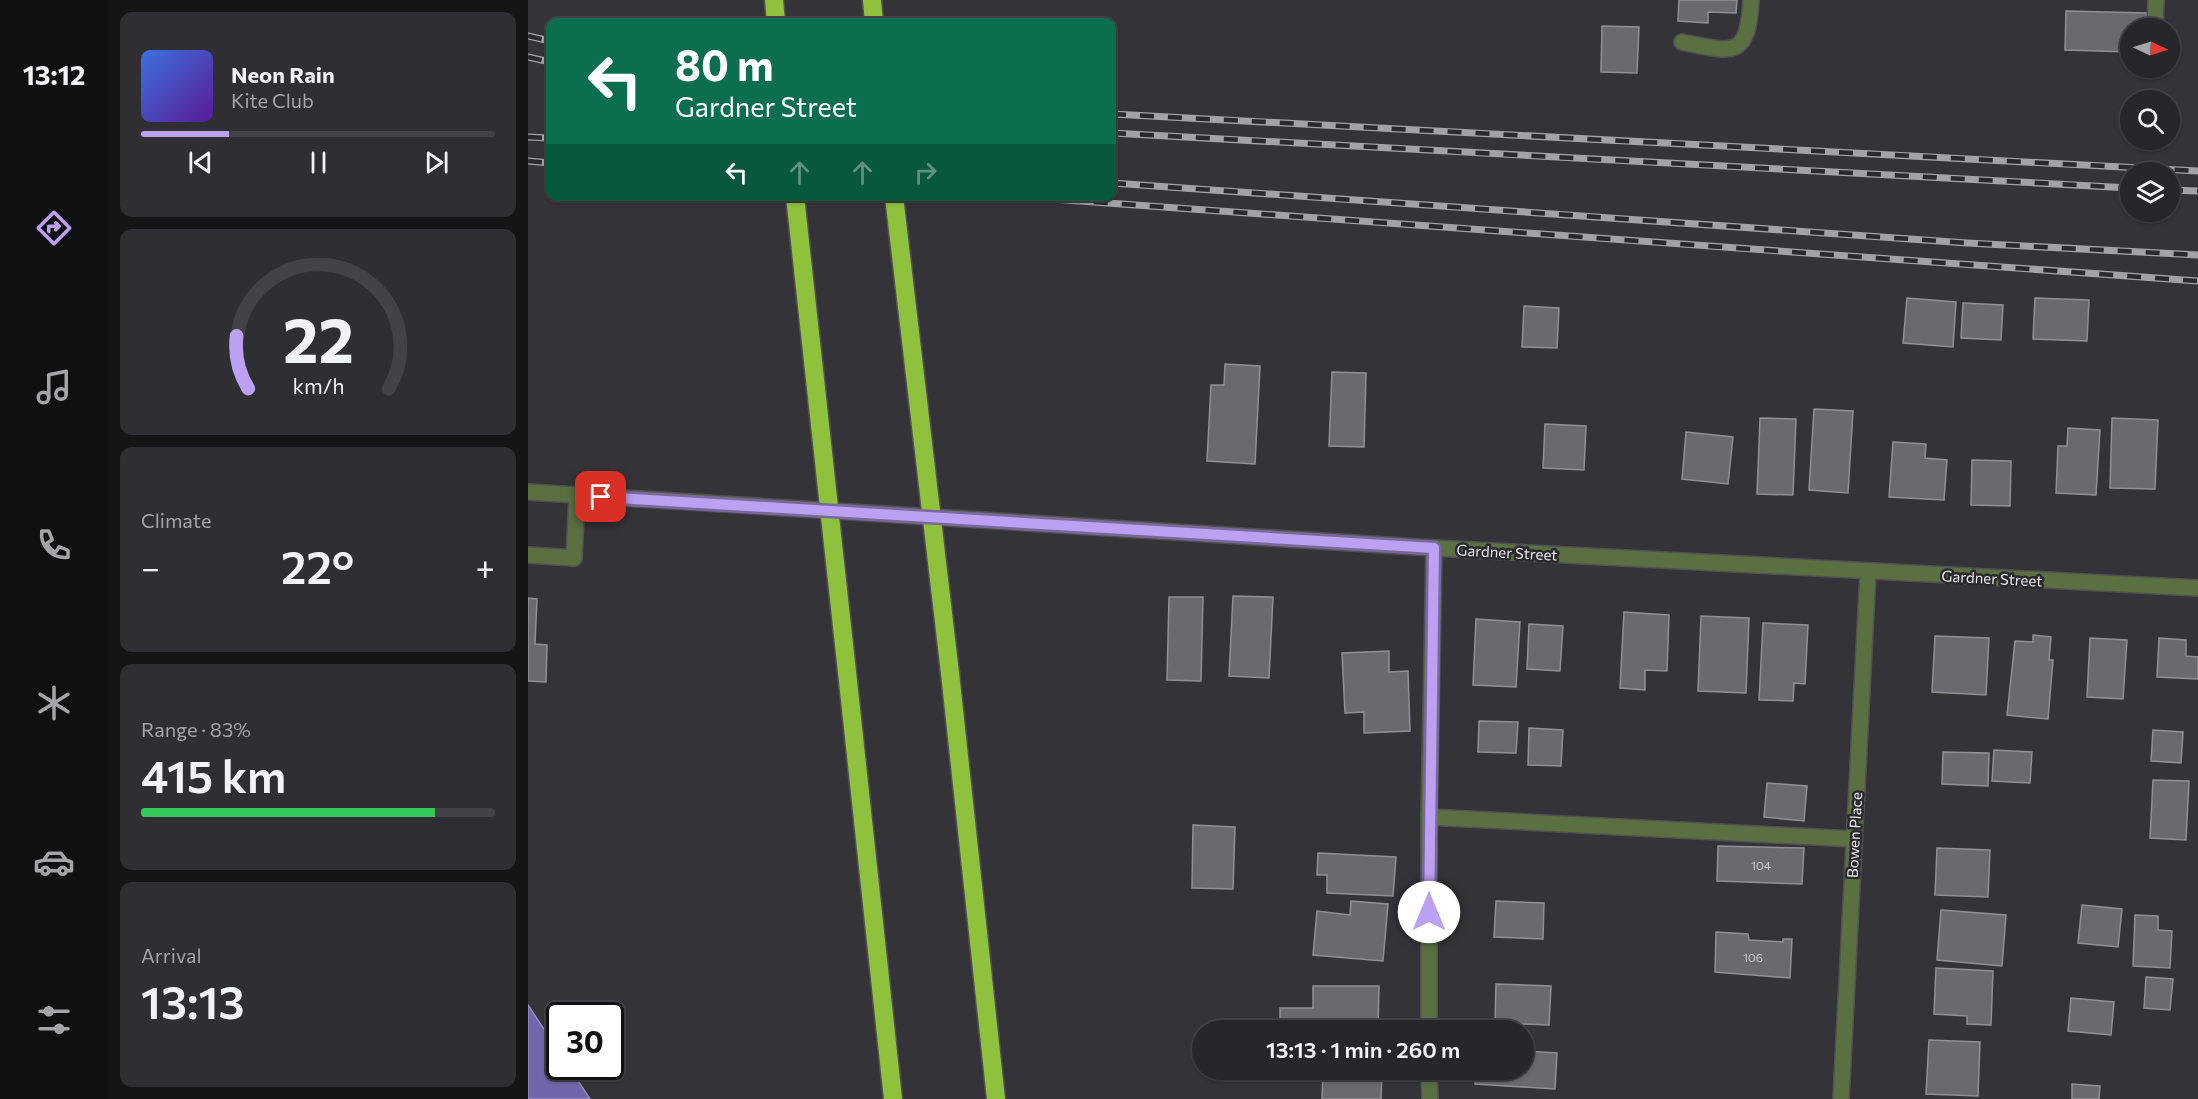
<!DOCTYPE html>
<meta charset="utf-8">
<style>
:root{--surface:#27262a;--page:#2f2e32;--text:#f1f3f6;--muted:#a4a5a8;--line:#434347;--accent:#bca0f2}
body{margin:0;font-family:Commissioner,sans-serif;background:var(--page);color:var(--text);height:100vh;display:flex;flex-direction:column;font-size:22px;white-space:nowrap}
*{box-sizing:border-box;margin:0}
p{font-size:20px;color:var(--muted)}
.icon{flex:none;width:33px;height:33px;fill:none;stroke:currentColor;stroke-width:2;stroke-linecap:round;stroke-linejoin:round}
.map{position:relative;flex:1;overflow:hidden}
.side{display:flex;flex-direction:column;gap:12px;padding:12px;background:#151517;width:420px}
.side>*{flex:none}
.top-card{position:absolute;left:18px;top:18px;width:570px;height:183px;border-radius:12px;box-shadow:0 2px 4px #0004,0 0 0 2px var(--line);background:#0b6e4f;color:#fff;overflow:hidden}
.needle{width:39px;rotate:94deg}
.tools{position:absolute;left:1592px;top:18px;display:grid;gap:12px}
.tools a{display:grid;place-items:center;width:60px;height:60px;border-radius:50%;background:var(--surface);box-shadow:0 2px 4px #0004,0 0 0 2px var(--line);font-size:30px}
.speed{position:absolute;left:18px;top:1002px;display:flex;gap:12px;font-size:30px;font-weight:700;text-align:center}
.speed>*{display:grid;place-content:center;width:78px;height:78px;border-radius:50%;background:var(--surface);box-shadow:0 2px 4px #0004,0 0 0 2px var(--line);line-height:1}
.speed .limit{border:3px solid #111;border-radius:9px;background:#fff;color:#111}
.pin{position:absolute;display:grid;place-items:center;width:51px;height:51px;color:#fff;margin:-26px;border-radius:12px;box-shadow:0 3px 9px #0006}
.me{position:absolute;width:66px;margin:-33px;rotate:0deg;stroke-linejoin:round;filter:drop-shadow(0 0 4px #0008)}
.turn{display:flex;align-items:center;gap:21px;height:126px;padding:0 30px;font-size:27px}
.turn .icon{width:78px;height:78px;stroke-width:2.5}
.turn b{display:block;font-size:42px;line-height:51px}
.lanes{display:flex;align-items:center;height:57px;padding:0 30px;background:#0003;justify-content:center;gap:30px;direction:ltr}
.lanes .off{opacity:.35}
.big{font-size:45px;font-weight:600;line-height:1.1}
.side .tile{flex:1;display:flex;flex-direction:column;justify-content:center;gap:9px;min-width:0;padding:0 21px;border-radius:12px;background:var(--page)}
.side .dial{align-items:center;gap:0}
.dial svg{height:156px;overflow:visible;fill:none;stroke:var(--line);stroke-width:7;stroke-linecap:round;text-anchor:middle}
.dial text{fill:var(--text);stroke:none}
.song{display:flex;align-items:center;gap:18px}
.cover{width:72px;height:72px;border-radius:9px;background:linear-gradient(135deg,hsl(220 70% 55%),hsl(270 70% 35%))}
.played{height:6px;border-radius:3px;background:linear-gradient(90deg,var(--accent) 25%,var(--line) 25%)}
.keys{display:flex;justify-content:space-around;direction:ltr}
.heat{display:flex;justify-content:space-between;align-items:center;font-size:33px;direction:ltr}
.charge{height:9px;border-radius:4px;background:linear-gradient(90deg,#34c759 83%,var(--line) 0)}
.trip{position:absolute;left:664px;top:1020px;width:342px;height:60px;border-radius:30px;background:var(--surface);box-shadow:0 2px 4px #0004,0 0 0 2px var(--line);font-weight:600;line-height:60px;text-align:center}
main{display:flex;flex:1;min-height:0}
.tabs{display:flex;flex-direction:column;width:108px;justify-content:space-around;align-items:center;background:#100f11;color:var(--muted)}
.tabs .icon{width:42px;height:42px}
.tabs .selected{color:var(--accent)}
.tabs b{font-size:27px;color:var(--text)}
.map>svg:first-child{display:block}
.water{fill:#7365ab;stroke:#968cbe;stroke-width:1.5}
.building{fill:#6a696f;stroke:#919096;stroke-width:1.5}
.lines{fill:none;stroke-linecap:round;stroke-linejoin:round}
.minor-casing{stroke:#515055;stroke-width:18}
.highway-casing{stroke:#515055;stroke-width:21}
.minor{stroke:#5b7040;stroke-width:15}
.highway{stroke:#8fc13c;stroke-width:18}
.rail-casing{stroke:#a3a3a7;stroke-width:7}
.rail{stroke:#2a292e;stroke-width:4.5;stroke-dasharray:14;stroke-linecap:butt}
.highway-bridge-casing{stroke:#515055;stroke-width:21;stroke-linecap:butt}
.highway-bridge{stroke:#8fc13c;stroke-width:18}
.route-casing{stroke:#7a689d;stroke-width:15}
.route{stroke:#bca0f2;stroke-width:10}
.labels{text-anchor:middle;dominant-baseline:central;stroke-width:5;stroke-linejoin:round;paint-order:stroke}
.number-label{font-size:12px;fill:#c8c8cc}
.street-label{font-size:15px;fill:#e8e8eb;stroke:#2a292e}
</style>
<main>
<nav class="tabs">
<b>13:12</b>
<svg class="icon selected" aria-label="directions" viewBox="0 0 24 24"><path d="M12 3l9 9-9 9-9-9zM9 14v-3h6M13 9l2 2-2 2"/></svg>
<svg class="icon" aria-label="music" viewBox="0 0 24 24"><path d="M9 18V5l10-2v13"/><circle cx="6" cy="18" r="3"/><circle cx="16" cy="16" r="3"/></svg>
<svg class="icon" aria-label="phone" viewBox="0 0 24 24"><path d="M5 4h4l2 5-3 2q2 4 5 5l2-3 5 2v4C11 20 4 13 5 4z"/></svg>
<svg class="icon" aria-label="climate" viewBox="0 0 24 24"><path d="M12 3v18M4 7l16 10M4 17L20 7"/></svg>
<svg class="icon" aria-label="car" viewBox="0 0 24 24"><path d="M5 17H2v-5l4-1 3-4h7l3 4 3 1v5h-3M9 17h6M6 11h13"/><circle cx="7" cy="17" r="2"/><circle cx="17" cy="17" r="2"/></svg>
<svg class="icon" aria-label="filters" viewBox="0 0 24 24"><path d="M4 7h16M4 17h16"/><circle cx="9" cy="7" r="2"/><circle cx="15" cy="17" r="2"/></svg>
</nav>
<section class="side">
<div class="tile">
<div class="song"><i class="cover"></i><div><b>Neon Rain</b><p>Kite Club</p></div></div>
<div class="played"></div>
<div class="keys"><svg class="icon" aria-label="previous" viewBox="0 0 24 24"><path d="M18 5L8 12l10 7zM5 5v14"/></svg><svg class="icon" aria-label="pause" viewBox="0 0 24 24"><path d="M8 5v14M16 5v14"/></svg><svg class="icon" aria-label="next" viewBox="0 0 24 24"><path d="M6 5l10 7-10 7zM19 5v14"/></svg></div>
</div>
<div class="tile dial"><svg viewBox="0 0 100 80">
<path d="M14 69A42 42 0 1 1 86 69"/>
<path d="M14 69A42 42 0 0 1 8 42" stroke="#bca0f2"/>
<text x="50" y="56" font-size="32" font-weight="700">22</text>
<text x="50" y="72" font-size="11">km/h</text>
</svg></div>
<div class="tile"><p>Climate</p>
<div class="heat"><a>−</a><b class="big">22°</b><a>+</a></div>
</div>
<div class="tile"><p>Range · 83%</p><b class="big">415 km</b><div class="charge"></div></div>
<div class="tile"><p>Arrival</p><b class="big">13:13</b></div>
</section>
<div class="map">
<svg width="1670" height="1099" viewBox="0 0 1670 1099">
<rect width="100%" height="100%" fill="#343338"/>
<!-- water -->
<polygon class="water" points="0,1005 31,1052 32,1066 41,1067 62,1099 0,1099"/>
<!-- building -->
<g class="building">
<polygon points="1151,0 1209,0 1208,13 1180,12 1180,23 1150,21"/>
<polygon points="1538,11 1619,13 1619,28 1602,28 1602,52 1537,50"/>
<polygon points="1074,26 1111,27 1109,73 1073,72"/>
<polygon points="1379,298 1428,302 1425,347 1375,343"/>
<polygon points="1507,298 1561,300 1559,341 1505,339"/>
<polygon points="1435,303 1475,305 1473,340 1433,338"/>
<polygon points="996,306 1031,308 1029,348 994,347"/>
<polygon points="697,364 732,366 727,464 679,461 683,385 696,385"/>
<polygon points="804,372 838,373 836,447 801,446"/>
<polygon points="1286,409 1325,411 1320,493 1281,490"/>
<polygon points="1232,418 1268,419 1265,495 1229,494"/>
<polygon points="1584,418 1630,420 1627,489 1582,488"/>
<polygon points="1017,424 1058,426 1056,470 1015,468"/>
<polygon points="1540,428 1572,430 1568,495 1528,493 1530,446 1539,446"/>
<polygon points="1158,432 1205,437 1200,484 1154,479"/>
<polygon points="1365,442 1398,444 1397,458 1419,460 1416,500 1361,497"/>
<polygon points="1444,460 1483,461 1482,506 1443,505"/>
<polygon points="705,596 745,597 741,678 701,676"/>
<polygon points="641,597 675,597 673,681 639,680"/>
<polygon points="0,598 9,599 7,644 19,645 18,682 0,681"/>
<polygon points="1096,612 1141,615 1139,671 1117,670 1117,690 1092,688"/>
<polygon points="1173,616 1221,618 1218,693 1170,691"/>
<polygon points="948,619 992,622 988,687 945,685"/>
<polygon points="1235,623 1280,625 1277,684 1266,683 1265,701 1231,700"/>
<polygon points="1001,624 1035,626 1032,671 999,669"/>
<polygon points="1505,635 1523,637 1521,660 1525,660 1520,719 1479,715 1487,641 1505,642"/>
<polygon points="1407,636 1461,638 1458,695 1404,692"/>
<polygon points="1562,638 1599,640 1595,699 1559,697"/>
<polygon points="1631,638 1658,640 1658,656 1670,657 1670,679 1629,677"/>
<polygon points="861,651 861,672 880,671 882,731 836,733 836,712 817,713 814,653"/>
<polygon points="951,721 990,722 988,753 950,752"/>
<polygon points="1001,728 1035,730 1033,766 1000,765"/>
<polygon points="1625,730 1655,732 1653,763 1623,761"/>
<polygon points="1466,750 1504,752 1502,783 1464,781"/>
<polygon points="1415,752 1461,753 1460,786 1414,784"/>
<polygon points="1625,780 1661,781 1658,840 1622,838"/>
<polygon points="1239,783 1279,786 1276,821 1236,817"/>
<polygon points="665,825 707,827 705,889 664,888"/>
<polygon points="1190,846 1276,848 1274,884 1189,881"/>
<polygon points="1409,848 1462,850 1460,897 1407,895"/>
<polygon points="790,853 868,857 865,896 799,893 799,875 789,875"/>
<polygon points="823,901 860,904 855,961 785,955 789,911 822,915"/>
<polygon points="968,901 1016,903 1015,939 966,937"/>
<polygon points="1554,905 1594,909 1590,947 1550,943"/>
<polygon points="1413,910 1478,915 1474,966 1409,960"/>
<polygon points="1607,915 1630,916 1630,930 1644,931 1642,968 1605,966"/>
<polygon points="1188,932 1220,934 1221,940 1255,942 1255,939 1264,939 1262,978 1187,972"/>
<polygon points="1408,968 1465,971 1463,1025 1439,1024 1439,1016 1406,1014"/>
<polygon points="1618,977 1645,979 1642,1010 1616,1008"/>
<polygon points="968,984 1023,986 1021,1025 967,1023"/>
<polygon points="785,986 851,986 850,1030 752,1029 752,1008 785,1008"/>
<polygon points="1543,998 1586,1002 1583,1035 1540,1031"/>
<polygon points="1401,1040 1452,1042 1450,1096 1398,1094"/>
<polygon points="996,1051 1029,1053 1027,1089 947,1084 948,1070 996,1070"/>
<polygon points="795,1070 854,1072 853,1099 794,1099"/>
<polygon points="1544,1084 1572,1086 1571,1099 1544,1099"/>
</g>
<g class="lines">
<!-- minor casing -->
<g class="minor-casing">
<g id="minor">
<polyline points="1627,28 1628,0"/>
<path d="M 1154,42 C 1204,52 1220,60 1223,0"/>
<polyline points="0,492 906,548 1670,588"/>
<polyline points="0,555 46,558 49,495"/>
<polyline points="901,817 1326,839"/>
<polyline points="901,1030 901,817 906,548"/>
<polyline points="901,1070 902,1099"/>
<polyline points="1313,1099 1340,572"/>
</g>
</g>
<!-- highway casing -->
<g class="highway-casing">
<g id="highway">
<polyline points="246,0 248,22"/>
<polyline points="344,0 346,22"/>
<polyline points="319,672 365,1099"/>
<polyline points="422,673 468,1099"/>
</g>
</g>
<!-- minor -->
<use href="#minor" class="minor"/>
<!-- highway -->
<use href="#highway" class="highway"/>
<!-- rail casing -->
<g class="rail-casing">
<g id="rail">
<polyline points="0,36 22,41"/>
<polyline points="0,57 22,62"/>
<polyline points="584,114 1670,171"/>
<polyline points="584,133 1602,188"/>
<polyline points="0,137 22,138"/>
<polyline points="0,161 22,163"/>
<polyline points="584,183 1439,243 1670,255"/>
<polyline points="1641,190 1670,191"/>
<polyline points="482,196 1670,281"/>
</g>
</g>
<!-- rail -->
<use href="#rail" class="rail"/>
<!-- highway-bridge casing -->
<g class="highway-bridge-casing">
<g id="highway-bridge">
<polyline points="267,196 319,672"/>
<polyline points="366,196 422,673"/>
</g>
</g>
<!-- highway-bridge -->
<use href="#highway-bridge" class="highway-bridge"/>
</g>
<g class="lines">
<!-- route casing -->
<g class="route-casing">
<polyline id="route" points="73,497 906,548 901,912"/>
</g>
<!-- route -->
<use href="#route" class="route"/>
</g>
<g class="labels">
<!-- number labels -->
<g class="number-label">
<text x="1233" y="865">104</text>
<text x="1225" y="957">106</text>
</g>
<!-- street labels -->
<g class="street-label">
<text transform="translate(979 552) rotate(3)">Gardner Street</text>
<text transform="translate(1464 578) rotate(3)">Gardner Street</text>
<text transform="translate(1326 835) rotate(-87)">Bowen Place</text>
</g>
</g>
</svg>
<div class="tools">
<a><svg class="needle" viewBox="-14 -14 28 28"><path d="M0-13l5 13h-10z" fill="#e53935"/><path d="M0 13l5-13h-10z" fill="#a4a5a8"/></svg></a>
<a><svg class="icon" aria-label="search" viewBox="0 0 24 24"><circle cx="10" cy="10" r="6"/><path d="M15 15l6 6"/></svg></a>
<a><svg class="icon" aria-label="layers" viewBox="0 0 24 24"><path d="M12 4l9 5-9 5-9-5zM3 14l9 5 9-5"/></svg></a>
</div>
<div class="speed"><div class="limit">30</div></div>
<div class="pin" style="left:73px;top:497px;background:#d93025"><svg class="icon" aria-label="arrive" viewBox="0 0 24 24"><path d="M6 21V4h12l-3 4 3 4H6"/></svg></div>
<svg class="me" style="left:901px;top:912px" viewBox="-20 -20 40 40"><circle r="19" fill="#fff"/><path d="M0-13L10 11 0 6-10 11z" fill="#bca0f2"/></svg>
<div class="trip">13:13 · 1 min · 260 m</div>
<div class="top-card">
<div class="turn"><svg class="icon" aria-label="left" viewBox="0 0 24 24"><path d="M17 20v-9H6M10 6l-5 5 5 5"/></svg><div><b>80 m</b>Gardner Street</div></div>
<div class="lanes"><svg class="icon" aria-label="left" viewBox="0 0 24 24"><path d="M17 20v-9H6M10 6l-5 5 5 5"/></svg><svg class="icon off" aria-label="ahead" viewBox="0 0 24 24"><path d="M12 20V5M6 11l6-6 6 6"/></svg><svg class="icon off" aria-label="ahead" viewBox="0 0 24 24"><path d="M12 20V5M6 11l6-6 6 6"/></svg><svg class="icon off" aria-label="right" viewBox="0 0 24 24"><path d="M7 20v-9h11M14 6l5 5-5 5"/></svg></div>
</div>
</div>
</main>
